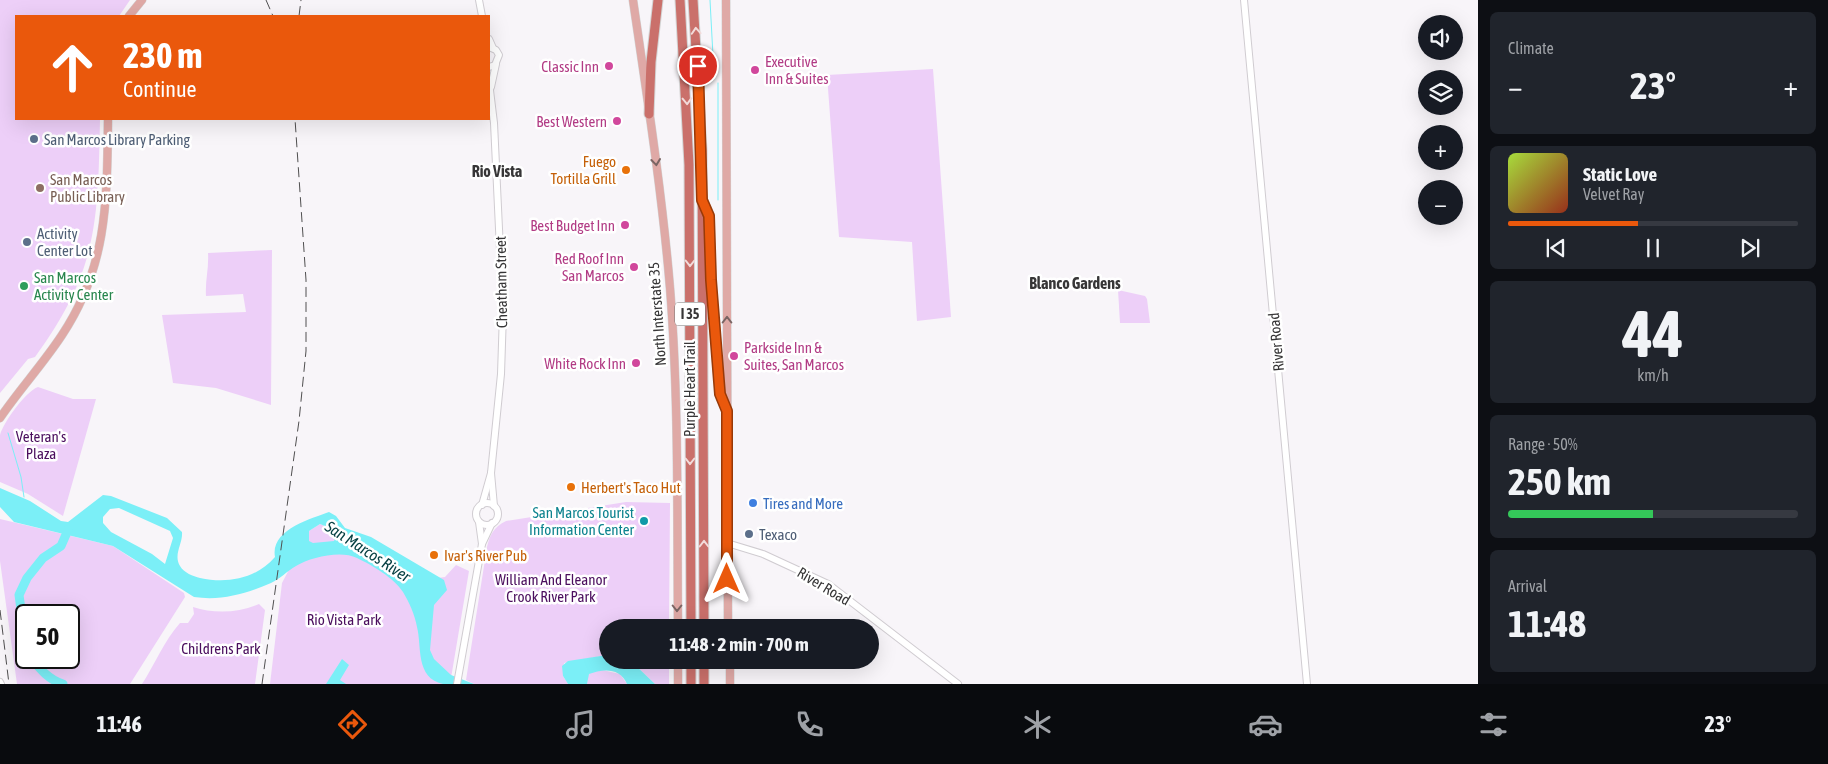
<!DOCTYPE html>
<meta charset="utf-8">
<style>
:root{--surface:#171b24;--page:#20242c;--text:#f1f3f6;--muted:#9ea1a6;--line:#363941;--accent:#ea580c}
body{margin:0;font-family:"Asap Condensed",sans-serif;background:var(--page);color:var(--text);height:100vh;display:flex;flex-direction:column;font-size:19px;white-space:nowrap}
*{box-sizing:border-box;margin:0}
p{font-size:16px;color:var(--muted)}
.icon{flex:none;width:28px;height:28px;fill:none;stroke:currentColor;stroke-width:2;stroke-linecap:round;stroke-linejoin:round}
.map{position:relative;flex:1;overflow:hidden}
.sheet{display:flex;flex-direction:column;gap:12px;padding:12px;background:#0d0f14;width:350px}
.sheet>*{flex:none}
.hud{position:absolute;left:15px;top:15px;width:475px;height:105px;border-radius:0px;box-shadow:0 5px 20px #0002;background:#ea580c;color:#fff;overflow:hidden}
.fabs{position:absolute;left:1418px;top:15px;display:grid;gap:10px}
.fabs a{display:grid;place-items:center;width:45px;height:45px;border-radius:50%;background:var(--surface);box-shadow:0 5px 20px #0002;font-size:25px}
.speed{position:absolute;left:15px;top:604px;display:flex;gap:10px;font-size:25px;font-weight:700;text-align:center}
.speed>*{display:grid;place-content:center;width:65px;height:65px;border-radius:50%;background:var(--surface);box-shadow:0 5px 20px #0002;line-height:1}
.speed .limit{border:2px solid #111;border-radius:8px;background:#fff;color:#111}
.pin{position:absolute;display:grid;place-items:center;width:42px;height:42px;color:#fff;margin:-21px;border:2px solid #fff;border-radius:50%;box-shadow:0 1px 5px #0007}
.me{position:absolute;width:55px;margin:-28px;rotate:0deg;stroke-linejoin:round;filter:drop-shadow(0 0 4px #0008)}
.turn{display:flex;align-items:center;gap:18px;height:105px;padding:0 25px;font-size:22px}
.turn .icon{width:65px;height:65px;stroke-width:2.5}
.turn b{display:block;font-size:35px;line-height:42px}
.big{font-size:38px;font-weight:700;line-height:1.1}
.sheet .card{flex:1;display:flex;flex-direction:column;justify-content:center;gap:8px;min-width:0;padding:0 18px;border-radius:8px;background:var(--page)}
.sheet .dial{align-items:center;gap:0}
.dial b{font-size:65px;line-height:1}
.song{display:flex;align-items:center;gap:15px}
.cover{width:60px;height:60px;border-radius:8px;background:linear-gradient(135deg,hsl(80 70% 55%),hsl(10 70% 35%))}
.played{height:5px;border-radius:2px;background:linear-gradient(90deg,var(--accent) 45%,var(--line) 45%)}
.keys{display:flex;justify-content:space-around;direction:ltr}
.heat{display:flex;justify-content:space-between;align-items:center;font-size:28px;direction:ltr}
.charge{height:8px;border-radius:4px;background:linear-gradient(90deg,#34c759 50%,var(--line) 0)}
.trip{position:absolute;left:599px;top:619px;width:280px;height:50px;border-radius:25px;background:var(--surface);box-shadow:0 5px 20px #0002;font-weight:700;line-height:50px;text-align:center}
.tab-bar{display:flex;height:80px;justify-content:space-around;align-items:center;background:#090b0e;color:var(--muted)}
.tab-bar .icon{width:35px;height:35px}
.tab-bar .active{color:var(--accent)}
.tab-bar b{font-size:22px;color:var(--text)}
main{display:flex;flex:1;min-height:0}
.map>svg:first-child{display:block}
.green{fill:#edcff8;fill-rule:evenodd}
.water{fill:#7beff7;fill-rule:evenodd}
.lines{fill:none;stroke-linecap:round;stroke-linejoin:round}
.stream{stroke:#7beff7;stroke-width:1}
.river{stroke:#7beff7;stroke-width:9}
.minor-casing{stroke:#d0ccd1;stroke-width:8}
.major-casing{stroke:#d3d3d3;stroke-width:9}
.highway-casing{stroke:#d3d3d3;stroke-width:11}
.minor{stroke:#fff;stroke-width:6}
.major{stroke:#dfa9a6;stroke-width:8}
.highway{stroke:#ca706b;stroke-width:9}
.rail{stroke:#504f50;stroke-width:1;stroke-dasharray:10 5;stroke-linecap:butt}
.oneway{stroke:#f2dbda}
.oneway2{stroke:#7a6463}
.route-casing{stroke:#983908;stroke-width:12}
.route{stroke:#ea580c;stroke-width:9}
.hotel-dot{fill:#d1479c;stroke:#fff;stroke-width:2}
.service-dot{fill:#5c6f8a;stroke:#fff;stroke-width:2}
.food-dot{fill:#e8710a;stroke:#fff;stroke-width:2}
.education-dot{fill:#8d6e63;stroke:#fff;stroke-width:2}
.leisure-dot{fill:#2e9e5b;stroke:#fff;stroke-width:2}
.shop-dot{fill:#3f7fe0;stroke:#fff;stroke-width:2}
.culture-dot{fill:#0f9aa8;stroke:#fff;stroke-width:2}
.labels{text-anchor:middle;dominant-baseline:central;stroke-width:5;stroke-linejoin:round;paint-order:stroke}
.shield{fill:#fff;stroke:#737273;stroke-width:1}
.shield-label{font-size:14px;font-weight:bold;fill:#373637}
.hotel-label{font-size:15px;fill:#b23c85;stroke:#fff;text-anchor:end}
.service-label{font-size:15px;fill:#4e5e75;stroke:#fff;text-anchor:start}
.food-label{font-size:15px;fill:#c56008;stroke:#fff;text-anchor:start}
.education-label{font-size:15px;fill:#785e54;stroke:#fff;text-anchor:start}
.leisure-label{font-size:15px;fill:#27864d;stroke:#fff;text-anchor:start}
.street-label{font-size:15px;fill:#373637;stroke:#fff}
.park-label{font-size:15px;fill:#4b0e5e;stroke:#fff}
.shop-label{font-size:15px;fill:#366cbe;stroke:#fff;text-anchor:start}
.culture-label{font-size:15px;fill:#0d838f;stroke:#fff;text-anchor:end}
.neighbourhood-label{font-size:16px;font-weight:bold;fill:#373637;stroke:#fff}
.water-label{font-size:16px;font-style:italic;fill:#084144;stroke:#fff}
</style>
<main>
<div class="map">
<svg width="1478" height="684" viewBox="0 0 1478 684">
<rect width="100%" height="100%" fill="#f8f5f9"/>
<!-- green -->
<g class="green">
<path d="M 0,0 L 130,0 L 119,16 L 16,16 L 16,119 L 100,119 C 98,221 98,271 35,357 L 28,359 L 0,393 Z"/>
<polygon points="933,69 951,317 917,321 912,242 839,237 827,75"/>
<path d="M 272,250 L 271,405 L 216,388 L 173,383 L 162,315 L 246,312 L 243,294 L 206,296 C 205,281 209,269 208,253 Z"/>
<polygon points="1118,290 1145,296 1147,299 1150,323 1120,323"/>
<path d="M 38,387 L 73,399 L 96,399 L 63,516 L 28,494 L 0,482 C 0,468 0,448 0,435 C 3,423 26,391 38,387 Z"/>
<path d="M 626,502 L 670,503 L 669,627 L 608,628 L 607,655 L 564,663 L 563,676 L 568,684 L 474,684 L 466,680 L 487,547 C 490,534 494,527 506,521 Z"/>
<path d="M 0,519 L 113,546 L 184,593 L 185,597 L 130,684 L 17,684 L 0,561 ZM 26,615 L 69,615 L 69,658 L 26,658 Z"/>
<polygon points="320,524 332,529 405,582 445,577 456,565 469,571 450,684 270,684 282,583 309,531"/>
<path d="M 259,604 L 265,610 L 255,684 L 142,684 C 155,664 164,641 180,623 L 188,623 L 194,614 L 193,607 C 214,614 239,613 259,604 Z"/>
<polygon points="630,660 669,660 669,684 655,684"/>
<polygon points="598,669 620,674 627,684 587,684 588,674"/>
</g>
<!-- water -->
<g class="water">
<path d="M 0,488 L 30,501 L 61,521 L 68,522 L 103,495 L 111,496 L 167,518 L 182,532 C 183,544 173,554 180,566 C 184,573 193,576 200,578 C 227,584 256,579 275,557 C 270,530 310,519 329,512 L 336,516 L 345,528 L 371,537 L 444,580 L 447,590 L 434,605 L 430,650 L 434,659 L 451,675 L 474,684 C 464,684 452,684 443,684 C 415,678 422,646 417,627 C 415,615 409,602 403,592 C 394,578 372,565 357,558 C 341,550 311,557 296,566 C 287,571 280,579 271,583 C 246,594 221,601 194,597 L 113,546 L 14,522 L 0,507 ZM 119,508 L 170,531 L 173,538 L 165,564 L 152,554 L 111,532 L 103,523 L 103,517 L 110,509 ZM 320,524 L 332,529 L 336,536 L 334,541 L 313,543 L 309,541 L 309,531 Z"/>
<path d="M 607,655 L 608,660 L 630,660 L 655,684 L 627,684 C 620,667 602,669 589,674 L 587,684 L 568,684 L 563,676 L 562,666 L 568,661 Z"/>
<polygon points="342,659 349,665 340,680 346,684 326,684"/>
</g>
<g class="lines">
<!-- stream -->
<g class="stream">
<polyline points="710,0 713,56"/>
<polyline points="718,200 718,83"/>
<polyline points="8,433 21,477 24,497"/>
</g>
<!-- river -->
<g class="river">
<polyline points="26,645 19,595 27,578 43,558 61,546 68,530"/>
<path d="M 31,658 C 40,669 49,680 63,684"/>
</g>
<!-- minor casing -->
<g class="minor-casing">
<g id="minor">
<polyline points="479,0 482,16"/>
<polyline points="1244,0 1307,684"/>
<polyline points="489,39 493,48"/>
<polyline points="489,47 496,50 499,55 495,65 489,67"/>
<polyline points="491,87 496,64"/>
<polyline points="491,473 494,506"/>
<circle cx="487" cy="514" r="11"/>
<polyline points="482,505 491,473 501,374 503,313 494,123 489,82"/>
<polyline points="727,543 763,554 828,584 958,684"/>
<polyline points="482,544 492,523"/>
<polyline points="0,682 1,684"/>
<polyline points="457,684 482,544 479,522"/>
</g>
</g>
<!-- major casing -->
<g class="major-casing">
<g id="major">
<path d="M 633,0 C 647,96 662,192 670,288 C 679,401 677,514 678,628"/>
<polyline points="726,0 728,628"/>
<polyline points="129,16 142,0"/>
<path d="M 0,418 C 19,390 43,364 62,335 C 108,266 107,199 108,119"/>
<polyline points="678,660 678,684"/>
<polyline points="730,660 730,684"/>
</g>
</g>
<!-- highway casing -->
<g class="highway-casing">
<g id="highway">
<polyline points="680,0 689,165 691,628"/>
<polyline points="693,0 702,150 704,628"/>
<polyline points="649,114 651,62 658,0"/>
<polyline points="704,204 709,216 711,280 720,394 727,411"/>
<polyline points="691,660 691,684"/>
<polyline points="704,660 704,684"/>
</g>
</g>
<!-- minor -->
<use href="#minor" class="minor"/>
<!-- major -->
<use href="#major" class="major"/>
<!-- highway -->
<use href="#highway" class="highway"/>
<!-- rail -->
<g class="rail">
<polyline points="266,0 273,16"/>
<polyline points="299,16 301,0"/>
<polyline points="0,610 9,684"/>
<polyline points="262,684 299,421 306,351 306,280 295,119"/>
</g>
</g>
<!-- one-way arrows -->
<defs><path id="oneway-chevron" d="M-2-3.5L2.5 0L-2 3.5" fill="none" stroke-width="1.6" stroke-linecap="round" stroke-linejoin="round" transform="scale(1.25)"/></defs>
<g class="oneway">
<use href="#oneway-chevron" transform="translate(696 31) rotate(-94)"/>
<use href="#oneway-chevron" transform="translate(687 101) rotate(88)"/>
<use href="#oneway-chevron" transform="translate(690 263) rotate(90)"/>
<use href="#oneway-chevron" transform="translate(690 461) rotate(90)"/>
<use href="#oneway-chevron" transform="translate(704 544) rotate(-90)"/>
</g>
<g class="oneway2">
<use href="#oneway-chevron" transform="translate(656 162) rotate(83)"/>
<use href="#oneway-chevron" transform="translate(727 320) rotate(-90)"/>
<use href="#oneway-chevron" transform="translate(677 608) rotate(90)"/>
</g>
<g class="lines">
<!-- route casing -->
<g class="route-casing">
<polyline id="route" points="698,66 702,200 709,216 711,280 720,394 727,411 727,579"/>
</g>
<!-- route -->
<use href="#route" class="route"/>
</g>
<!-- markers -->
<g class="hotel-dot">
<circle cx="609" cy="66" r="5"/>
<circle cx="755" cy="70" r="5"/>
<circle cx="617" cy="121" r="5"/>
<circle cx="625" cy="225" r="5"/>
<circle cx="634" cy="267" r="5"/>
<circle cx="734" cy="356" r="5"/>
<circle cx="636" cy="363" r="5"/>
</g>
<g class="service-dot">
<circle cx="34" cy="139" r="5"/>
<circle cx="27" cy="242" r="5"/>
<circle cx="749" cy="534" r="5"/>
</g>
<g class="food-dot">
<circle cx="626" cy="170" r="5"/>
<circle cx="571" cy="487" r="5"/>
<circle cx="434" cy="555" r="5"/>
</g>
<circle class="education-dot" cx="40" cy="188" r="5"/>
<circle class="leisure-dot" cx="24" cy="286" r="5"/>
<circle class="shop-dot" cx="753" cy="503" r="5"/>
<circle class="culture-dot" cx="644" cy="521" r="5"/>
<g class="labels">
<!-- shield labels -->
<rect class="shield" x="675" y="302.5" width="30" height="23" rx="4"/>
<g class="shield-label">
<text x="690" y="314">I 35</text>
</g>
<!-- hotel labels -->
<g class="hotel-label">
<text x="765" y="61" text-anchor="start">Executive<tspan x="765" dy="17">Inn &amp; Suites</tspan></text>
<text x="599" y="66">Classic Inn</text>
<text x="607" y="121">Best Western</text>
<text x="615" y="225">Best Budget Inn</text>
<text x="624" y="258">Red Roof Inn<tspan x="624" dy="17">San Marcos</tspan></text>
<text x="744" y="347" text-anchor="start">Parkside Inn &amp;<tspan x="744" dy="17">Suites, San Marcos</tspan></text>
<text x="626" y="363">White Rock Inn</text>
</g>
<!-- service labels -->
<g class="service-label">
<text x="44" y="139">San Marcos Library Parking</text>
<text x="37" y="233">Activity<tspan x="37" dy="17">Center Lot</tspan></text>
<text x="759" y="534">Texaco</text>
</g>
<!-- food labels -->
<g class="food-label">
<text x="616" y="161" text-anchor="end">Fuego<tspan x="616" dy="17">Tortilla Grill</tspan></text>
<text x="581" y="487">Herbert's Taco Hut</text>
<text x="444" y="555">Ivar's River Pub</text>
</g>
<!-- education labels -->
<g class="education-label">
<text x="50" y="179">San Marcos<tspan x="50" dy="17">Public Library</tspan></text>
</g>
<!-- leisure labels -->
<g class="leisure-label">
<text x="34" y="277">San Marcos<tspan x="34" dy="17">Activity Center</tspan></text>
</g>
<!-- street labels -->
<g class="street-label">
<text transform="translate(501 282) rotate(-91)">Cheatham Street</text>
<text transform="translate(657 314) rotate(-94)">North Interstate 35</text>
<text transform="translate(1276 342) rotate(-95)">River Road</text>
<text transform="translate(689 389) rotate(-90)">Purple Heart Trail</text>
<text transform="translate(824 586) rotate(31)">River Road</text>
</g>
<!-- park labels -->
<g class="park-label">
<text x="41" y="436">Veteran's<tspan x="41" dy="17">Plaza</tspan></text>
<text x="551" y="579">William And Eleanor<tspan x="551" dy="17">Crook River Park</tspan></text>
<text x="344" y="619">Rio Vista Park</text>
<text x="221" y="648">Childrens Park</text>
</g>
<!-- shop labels -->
<g class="shop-label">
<text x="763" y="503">Tires and More</text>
</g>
<!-- culture labels -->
<g class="culture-label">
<text x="634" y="512">San Marcos Tourist<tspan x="634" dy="17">Information Center</tspan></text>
</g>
<!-- neighbourhood labels -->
<g class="neighbourhood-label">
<text x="497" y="171">Rio Vista</text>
<text x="1075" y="283">Blanco Gardens</text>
</g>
<!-- water labels -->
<g class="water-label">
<text transform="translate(368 551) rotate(33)">San Marcos River</text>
</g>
</g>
</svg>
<div class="fabs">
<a><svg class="icon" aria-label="sound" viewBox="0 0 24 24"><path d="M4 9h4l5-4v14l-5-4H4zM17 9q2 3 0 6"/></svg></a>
<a><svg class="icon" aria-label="layers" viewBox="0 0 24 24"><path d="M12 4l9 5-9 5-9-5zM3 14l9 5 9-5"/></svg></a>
<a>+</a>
<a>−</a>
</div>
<div class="speed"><div class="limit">50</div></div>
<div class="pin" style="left:698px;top:66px;background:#d93025"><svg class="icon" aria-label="arrive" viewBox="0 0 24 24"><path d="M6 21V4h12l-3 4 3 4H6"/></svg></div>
<svg class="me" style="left:727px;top:579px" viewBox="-20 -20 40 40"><path d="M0-17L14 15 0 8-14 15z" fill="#ea580c" stroke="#fff" stroke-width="4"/></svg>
<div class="trip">11:48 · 2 min · 700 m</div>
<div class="hud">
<div class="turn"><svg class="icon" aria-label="ahead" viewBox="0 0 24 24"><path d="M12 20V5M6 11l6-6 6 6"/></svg><div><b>230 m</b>Continue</div></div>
</div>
</div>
<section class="sheet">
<div class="card"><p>Climate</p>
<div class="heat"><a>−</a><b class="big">23°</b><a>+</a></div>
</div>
<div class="card">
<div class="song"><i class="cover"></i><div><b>Static Love</b><p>Velvet Ray</p></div></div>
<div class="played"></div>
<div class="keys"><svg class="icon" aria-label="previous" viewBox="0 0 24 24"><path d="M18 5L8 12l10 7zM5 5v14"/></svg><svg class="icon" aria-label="pause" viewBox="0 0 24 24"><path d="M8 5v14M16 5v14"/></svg><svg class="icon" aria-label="next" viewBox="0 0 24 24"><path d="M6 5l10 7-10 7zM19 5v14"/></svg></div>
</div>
<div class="card dial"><b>44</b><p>km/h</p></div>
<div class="card"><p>Range · 50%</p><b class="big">250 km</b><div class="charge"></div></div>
<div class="card"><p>Arrival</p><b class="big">11:48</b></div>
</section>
</main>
<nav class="tab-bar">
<b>11:46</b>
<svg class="icon active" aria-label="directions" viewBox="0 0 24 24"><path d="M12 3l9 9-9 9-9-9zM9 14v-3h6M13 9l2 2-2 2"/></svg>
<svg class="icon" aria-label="music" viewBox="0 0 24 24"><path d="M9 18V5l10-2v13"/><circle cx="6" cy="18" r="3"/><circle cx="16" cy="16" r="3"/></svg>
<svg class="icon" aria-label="phone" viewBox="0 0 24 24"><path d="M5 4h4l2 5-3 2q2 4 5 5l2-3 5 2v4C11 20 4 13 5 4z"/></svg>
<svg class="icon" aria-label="climate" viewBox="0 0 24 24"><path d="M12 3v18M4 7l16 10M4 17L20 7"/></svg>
<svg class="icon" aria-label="car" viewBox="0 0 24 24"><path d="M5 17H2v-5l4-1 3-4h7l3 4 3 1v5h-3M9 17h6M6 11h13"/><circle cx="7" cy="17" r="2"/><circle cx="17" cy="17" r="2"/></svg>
<svg class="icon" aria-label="filters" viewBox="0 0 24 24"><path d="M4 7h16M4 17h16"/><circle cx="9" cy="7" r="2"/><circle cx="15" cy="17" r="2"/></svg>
<b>23°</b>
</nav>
